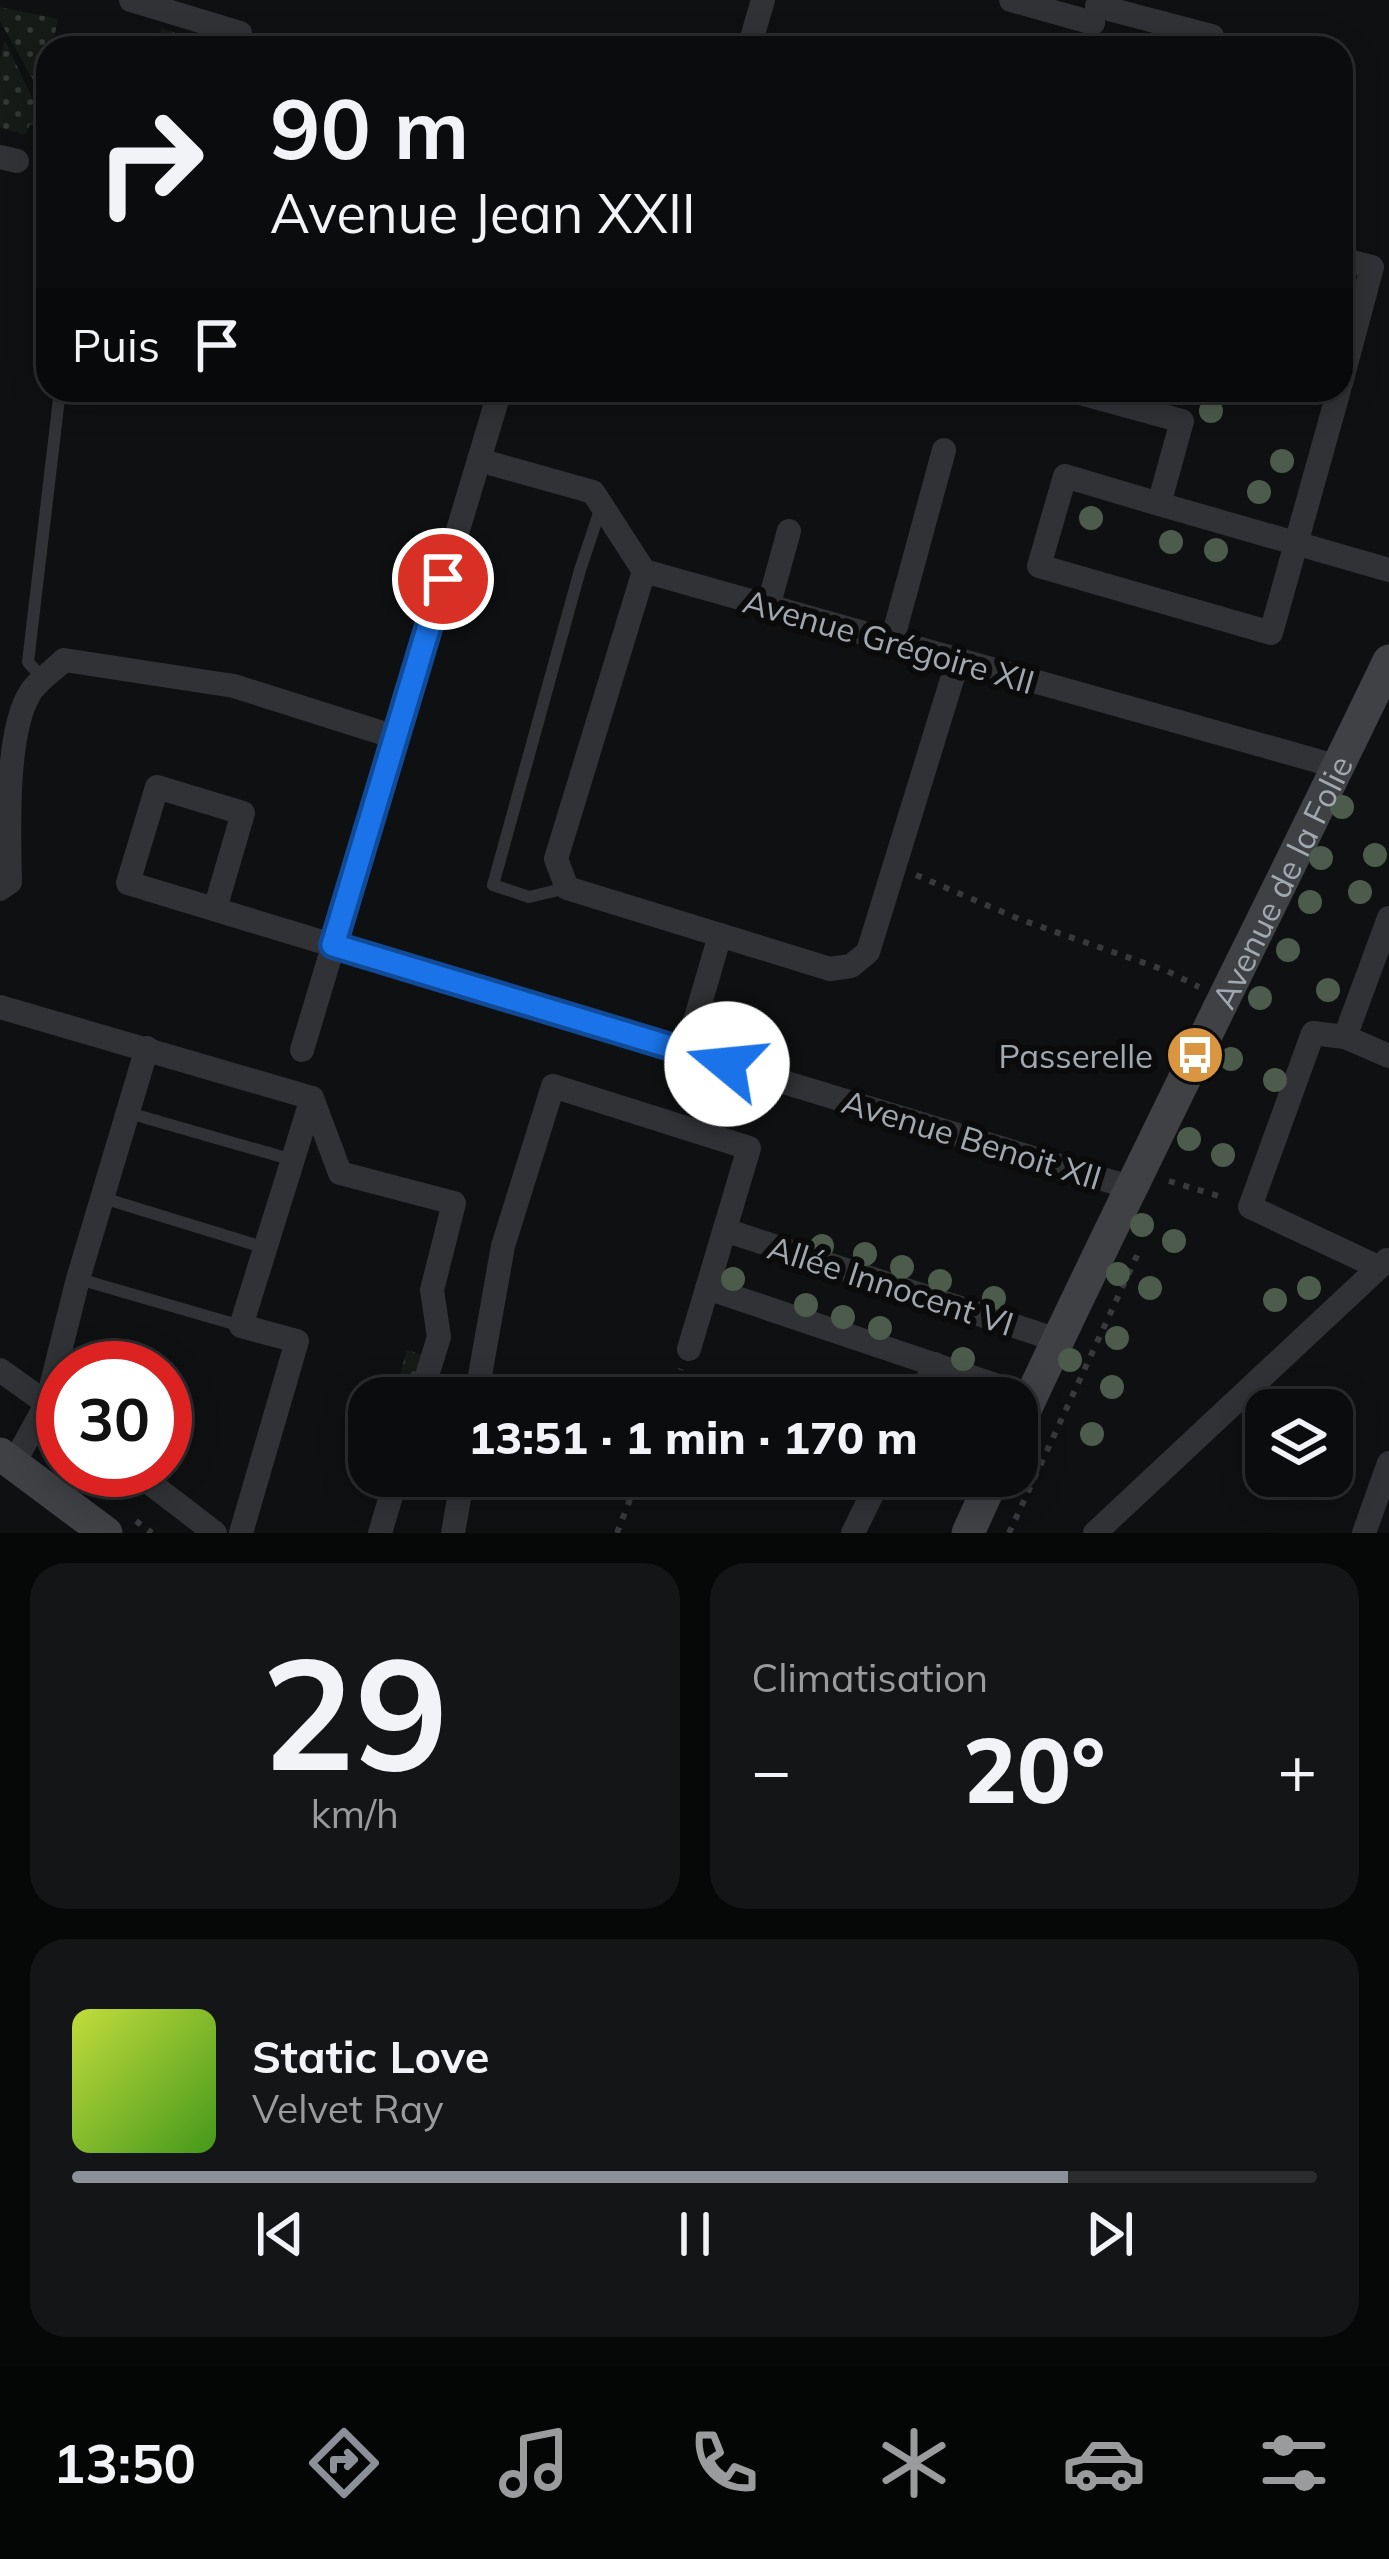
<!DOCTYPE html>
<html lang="fr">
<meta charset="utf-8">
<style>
:root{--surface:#0b0c0d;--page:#141516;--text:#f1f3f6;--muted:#9a9b9d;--line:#2b2c2e;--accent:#8c9099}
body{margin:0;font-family:Mulish,sans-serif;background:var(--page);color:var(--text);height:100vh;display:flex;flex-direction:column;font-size:45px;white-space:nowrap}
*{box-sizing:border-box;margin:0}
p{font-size:39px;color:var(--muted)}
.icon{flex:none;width:66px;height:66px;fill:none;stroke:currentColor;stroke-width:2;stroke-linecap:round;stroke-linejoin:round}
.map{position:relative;height:1533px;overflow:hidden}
.side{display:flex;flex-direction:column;gap:30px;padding:30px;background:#060707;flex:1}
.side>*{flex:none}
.hud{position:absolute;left:36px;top:36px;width:1317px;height:366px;border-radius:36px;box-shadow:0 6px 30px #0003,0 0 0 3px var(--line);background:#0b0c0d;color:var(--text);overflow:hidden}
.controls{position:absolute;left:1245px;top:1389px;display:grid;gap:24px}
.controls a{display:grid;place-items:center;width:108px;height:108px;border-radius:24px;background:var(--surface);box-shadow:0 6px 30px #0003,0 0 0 3px var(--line);font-size:60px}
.speed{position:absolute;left:36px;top:1341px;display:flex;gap:24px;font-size:60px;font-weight:700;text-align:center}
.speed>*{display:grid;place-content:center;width:156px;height:156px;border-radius:50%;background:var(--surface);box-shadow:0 6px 30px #0003,0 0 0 3px var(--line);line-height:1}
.speed .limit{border:18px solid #d22;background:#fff;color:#111}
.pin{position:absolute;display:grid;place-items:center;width:102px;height:102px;color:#fff;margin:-51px;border:6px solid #fff;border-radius:50%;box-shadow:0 3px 12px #0007}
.me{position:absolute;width:132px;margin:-66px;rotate:287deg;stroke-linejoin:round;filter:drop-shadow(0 0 9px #0008)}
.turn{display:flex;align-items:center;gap:42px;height:252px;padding:0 36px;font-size:54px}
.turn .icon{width:156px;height:156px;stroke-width:2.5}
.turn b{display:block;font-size:84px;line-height:102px}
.then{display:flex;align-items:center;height:114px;padding:0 36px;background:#0003;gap:24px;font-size:45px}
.big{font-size:90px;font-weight:800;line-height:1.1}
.side .widget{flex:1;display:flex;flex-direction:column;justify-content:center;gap:18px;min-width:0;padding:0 42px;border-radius:36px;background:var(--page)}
.side .dial{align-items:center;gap:0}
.dial b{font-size:156px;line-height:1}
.song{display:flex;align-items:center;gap:36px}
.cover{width:144px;height:144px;border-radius:18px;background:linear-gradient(135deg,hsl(70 70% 55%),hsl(100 70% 35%))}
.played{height:12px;border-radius:6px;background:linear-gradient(90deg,var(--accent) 80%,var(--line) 80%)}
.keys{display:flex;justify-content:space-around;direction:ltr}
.heat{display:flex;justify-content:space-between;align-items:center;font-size:66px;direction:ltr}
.side .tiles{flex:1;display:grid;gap:30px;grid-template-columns:1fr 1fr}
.widget:last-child{grid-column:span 2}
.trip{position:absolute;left:348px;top:1377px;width:690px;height:120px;border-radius:36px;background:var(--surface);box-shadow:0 6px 30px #0003,0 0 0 3px var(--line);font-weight:800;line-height:120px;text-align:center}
.dock{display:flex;height:192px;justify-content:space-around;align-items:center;background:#040505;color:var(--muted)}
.dock .icon{width:84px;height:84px}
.dock .active{color:var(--accent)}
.dock b{font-size:54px;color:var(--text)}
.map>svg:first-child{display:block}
.green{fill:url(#green-dots)}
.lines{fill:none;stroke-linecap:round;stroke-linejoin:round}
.path{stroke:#37393c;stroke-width:6;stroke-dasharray:6 9;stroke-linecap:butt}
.lane{stroke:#313235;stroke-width:12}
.street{stroke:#313235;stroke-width:24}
.secondary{stroke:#3f4145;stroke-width:33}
.tree{fill:#4c5b4b}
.route-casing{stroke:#114b97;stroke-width:30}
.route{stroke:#1a73e8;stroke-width:21}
.labels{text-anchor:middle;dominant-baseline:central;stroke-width:12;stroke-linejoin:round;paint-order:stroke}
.street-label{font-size:33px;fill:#a2a8b0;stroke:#0b0b0b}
.poi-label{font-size:33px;fill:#a2a8b0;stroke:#0b0b0b;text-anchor:end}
</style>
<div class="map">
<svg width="1389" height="1533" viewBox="0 0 1389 1533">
<defs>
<pattern id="green-dots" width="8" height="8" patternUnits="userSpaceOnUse" patternTransform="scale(3)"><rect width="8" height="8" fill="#161b17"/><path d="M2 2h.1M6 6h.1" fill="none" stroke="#353936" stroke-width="1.8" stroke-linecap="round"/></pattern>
</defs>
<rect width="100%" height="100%" fill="#0f1011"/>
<!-- green -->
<g class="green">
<polygon points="0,7 58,19 52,48 48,48 41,94 0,21"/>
<polygon points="161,28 203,42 201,48 156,48"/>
<polygon points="5,41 47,129 30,124 26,135 0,128 0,59"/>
<polygon points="407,1350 426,1356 412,1398 393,1398"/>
</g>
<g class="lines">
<!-- path -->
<g class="path">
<polyline points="916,875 1019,919 1167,971 1199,987"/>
<polyline points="1169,1181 1225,1198"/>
<polyline points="670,1398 681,1369"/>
<polyline points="136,1521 152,1533"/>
<polyline points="617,1533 639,1476"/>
<polyline points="1009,1533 1140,1249"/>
</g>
<!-- lane -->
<g class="lane">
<polyline points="44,680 28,662 60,390"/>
<polyline points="567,888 529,897 493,885 580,570 601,507"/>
<polyline points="129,1113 293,1160"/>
<polyline points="103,1198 266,1248"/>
<polyline points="79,1279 241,1326"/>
</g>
<!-- street -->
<g class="street">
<polyline points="131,0 240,33"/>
<polyline points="1011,0 1093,23"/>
<polyline points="1097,6 1212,36 1210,48"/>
<polyline points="749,48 763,0"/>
<polyline points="0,157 17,161"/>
<polyline points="1341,259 1372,267 1341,383"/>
<polyline points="1069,390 1182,421 1159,504 1389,570"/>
<polyline points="479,460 593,492 644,571 1339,767"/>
<polyline points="1159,504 1065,476 1039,566 1271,633 1339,390"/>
<polyline points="644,571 556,859 567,888 830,969 851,966 868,952 958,660"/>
<polyline points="768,607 789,531"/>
<polyline points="892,641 944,450"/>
<path d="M 0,889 L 10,882 C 9,835 5,733 30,693 C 37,681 54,670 64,660 L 234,686 L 395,737"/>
<polyline points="215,909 243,813 157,787 128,883 1129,1187"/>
<polyline points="0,1007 312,1098 340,1173 454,1203 432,1290 439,1337 420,1398"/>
<polyline points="1345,1037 1389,1056"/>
<polyline points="302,1050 500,390"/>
<polyline points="686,1052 720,935"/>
<polyline points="725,1230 1057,1340"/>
<polyline points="1378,1267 1250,1207 1313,1033 1345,1037 1389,918"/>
<polyline points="707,1288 1031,1397"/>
<polyline points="0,1370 63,1415"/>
<polyline points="476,1398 503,1246 553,1086 749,1148 689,1349"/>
<polyline points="919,1398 935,1364"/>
<polyline points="14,1463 47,1403 78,1279 147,1048"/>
<polyline points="133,1470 215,1533"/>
<polyline points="241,1533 297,1341 241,1326 312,1098"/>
<polyline points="380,1533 397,1476"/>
<polyline points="453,1533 463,1476"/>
<polyline points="853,1533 881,1476"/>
<polyline points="1095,1533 1387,1260"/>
<polyline points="1364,1533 1389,1463"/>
</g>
<!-- secondary -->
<g class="secondary">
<path id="s1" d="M 1017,1427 C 1137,1169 1266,917 1389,661"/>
<polyline points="0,1454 106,1533"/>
<polyline points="968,1533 994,1476"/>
</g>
</g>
<!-- trees -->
<g class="tree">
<circle cx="1211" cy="411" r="12"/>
<circle cx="1282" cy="461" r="12"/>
<circle cx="1259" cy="492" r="12"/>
<circle cx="1091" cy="518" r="12"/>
<circle cx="1171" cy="542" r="12"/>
<circle cx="1216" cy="550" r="12"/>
<circle cx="1342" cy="807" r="12"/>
<circle cx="1375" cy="855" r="12"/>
<circle cx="1321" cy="858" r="12"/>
<circle cx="1360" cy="892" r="12"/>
<circle cx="1310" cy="902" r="12"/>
<circle cx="1288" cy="950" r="12"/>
<circle cx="1328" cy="990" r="12"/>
<circle cx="1260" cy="998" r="12"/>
<circle cx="1231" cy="1059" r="12"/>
<circle cx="1275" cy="1080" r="12"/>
<circle cx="1189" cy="1139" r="12"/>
<circle cx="1223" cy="1155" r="12"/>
<circle cx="1142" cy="1225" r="12"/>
<circle cx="1174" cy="1241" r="12"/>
<circle cx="822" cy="1246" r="12"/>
<circle cx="865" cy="1254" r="12"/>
<circle cx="902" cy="1267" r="12"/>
<circle cx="1118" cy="1274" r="12"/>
<circle cx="733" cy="1279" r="12"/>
<circle cx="940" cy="1281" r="12"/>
<circle cx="1150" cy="1288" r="12"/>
<circle cx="1309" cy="1288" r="12"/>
<circle cx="994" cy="1298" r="12"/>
<circle cx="1275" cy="1300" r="12"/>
<circle cx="806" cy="1305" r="12"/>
<circle cx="843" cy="1317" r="12"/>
<circle cx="880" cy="1328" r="12"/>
<circle cx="1117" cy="1338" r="12"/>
<circle cx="963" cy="1359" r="12"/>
<circle cx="1070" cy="1360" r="12"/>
<circle cx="1112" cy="1387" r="12"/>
<circle cx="1092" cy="1434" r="12"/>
</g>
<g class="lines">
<!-- route casing -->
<g class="route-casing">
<polyline id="route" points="443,579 333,945 727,1064"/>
</g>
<!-- route -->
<use href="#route" class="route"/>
</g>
<!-- icons -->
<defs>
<g id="bus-disc" transform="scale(3)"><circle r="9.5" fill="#d9953f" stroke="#0b0b0b"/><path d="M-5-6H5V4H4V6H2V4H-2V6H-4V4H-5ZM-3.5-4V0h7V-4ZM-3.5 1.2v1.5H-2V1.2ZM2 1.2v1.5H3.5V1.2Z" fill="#fff"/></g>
</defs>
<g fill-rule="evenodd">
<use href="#bus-disc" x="1195" y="1055"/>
</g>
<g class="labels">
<!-- street labels -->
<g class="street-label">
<text transform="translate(889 641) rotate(16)">Avenue Grégoire XII</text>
<text stroke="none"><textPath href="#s1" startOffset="606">Avenue de la Folie</textPath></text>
<text transform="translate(972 1139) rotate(17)">Avenue Benoit XII</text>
<text transform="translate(891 1285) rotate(18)">Allée Innocent VI</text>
</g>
<!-- poi labels -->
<g class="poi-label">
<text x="1153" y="1055">Passerelle</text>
</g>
</g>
</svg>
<div class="controls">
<a><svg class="icon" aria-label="layers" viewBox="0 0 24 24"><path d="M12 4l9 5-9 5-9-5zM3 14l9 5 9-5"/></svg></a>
</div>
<div class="speed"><div class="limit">30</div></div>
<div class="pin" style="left:443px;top:579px;background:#d93025"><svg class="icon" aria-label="arrive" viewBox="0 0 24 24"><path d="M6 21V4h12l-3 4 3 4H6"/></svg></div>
<svg class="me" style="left:727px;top:1064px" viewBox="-20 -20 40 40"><circle r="19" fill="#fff"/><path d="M0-13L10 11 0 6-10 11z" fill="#1a73e8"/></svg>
<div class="trip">13:51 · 1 min · 170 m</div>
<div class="hud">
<div class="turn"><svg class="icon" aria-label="right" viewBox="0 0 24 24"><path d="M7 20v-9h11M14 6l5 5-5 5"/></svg><div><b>90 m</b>Avenue Jean XXII</div></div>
<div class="then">Puis<svg class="icon" aria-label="arrive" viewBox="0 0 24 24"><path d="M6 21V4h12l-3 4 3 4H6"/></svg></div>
</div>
</div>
<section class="side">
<div class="tiles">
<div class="widget dial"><b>29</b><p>km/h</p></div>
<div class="widget"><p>Climatisation</p>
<div class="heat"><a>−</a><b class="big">20°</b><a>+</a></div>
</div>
<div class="widget">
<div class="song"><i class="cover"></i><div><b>Static Love</b><p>Velvet Ray</p></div></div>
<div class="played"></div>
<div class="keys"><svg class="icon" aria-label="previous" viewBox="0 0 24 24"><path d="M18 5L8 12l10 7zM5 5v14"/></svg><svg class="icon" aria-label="pause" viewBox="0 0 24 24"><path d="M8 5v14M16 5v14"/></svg><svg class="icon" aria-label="next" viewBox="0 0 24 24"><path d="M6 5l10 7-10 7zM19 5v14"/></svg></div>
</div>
</div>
</section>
<nav class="dock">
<b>13:50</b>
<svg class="icon active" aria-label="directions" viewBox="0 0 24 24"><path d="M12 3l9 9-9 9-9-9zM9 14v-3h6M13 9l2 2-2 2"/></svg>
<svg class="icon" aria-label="music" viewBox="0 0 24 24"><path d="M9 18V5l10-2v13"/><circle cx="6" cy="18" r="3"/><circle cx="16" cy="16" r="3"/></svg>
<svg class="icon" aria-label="phone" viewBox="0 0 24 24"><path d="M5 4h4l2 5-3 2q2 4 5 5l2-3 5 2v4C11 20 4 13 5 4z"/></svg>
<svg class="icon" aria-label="climate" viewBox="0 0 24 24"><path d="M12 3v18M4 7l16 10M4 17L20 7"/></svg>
<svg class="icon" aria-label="car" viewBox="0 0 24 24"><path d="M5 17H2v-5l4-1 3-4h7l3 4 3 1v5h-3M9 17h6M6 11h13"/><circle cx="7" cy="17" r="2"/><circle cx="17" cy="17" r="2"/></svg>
<svg class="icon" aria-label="filters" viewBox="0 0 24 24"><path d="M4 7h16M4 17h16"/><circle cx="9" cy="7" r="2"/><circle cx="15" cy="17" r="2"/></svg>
</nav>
